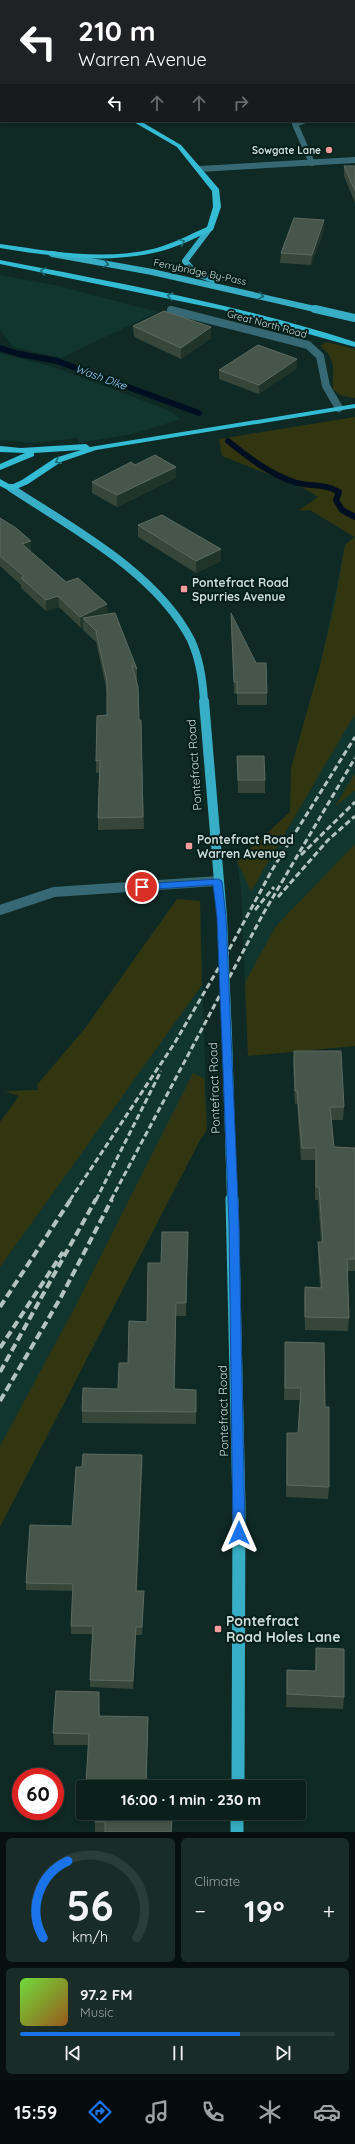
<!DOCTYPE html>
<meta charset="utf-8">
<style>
:root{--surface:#0b1f1b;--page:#192c28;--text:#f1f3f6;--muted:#9aa2a3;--line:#2b3d3a;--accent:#1a73e8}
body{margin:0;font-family:Quicksand,sans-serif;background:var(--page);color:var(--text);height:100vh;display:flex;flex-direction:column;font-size:15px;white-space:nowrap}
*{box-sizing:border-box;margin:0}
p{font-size:13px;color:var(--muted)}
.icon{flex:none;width:22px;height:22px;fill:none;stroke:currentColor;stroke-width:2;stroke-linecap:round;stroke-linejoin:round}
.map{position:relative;height:1832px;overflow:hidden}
.side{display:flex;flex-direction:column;gap:6px;padding:6px;background:#06110f;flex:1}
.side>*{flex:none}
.banner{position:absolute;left:0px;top:0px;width:355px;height:122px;box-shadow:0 2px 6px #0003,0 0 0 1px var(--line);background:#202124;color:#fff;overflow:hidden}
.speed{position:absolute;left:12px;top:1768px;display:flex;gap:8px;font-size:20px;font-weight:700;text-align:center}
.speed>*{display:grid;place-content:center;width:52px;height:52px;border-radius:50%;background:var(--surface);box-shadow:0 2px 6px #0003,0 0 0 1px var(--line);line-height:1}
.speed .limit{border:6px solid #d22;background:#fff;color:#111}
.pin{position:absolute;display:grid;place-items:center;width:34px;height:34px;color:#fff;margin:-17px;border:2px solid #fff;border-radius:50%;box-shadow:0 1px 4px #0007}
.me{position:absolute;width:44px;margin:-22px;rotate:0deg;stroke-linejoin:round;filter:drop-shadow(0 0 3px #0008)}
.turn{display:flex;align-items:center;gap:14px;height:84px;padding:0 12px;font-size:18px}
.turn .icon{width:52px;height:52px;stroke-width:2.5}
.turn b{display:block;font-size:28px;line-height:34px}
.lanes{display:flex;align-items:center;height:38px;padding:0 12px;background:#0003;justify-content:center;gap:20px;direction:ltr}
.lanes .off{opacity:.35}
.big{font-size:30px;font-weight:700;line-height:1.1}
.side .card{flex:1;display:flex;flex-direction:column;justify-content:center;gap:6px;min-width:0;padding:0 14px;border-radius:6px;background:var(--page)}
.side .dial{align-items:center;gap:0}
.dial svg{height:104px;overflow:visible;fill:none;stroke:var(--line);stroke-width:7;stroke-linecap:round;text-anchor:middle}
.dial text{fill:var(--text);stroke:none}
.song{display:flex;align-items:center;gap:12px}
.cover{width:48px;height:48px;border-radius:6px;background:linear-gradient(135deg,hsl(100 70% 55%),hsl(30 70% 35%))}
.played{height:4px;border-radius:2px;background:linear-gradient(90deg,var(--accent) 70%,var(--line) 70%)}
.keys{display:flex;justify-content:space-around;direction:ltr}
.heat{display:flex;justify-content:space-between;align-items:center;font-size:22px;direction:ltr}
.side .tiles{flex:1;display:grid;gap:6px;grid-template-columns:1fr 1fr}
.card:last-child{grid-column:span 2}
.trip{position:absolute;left:76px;top:1780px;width:230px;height:40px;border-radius:4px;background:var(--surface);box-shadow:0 2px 6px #0003,0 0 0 1px var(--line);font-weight:700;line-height:40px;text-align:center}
.dock{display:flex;height:64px;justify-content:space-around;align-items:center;background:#040c0b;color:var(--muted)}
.dock .icon{width:28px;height:28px}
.dock .on{color:var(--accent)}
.dock b{font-size:18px;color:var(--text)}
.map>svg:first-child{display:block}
.built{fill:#11352f}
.green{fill:#313610}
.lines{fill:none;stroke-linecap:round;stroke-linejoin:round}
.stream{stroke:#000e21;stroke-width:6}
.minor-far2{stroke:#376974;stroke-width:6}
.minor-far1{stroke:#376974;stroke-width:8}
.minor{stroke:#376974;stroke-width:10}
.primary-far3{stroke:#37aec5;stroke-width:6}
.primary-far2{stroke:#37aec5;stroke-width:8}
.primary-far1{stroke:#37aec5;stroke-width:10}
.primary{stroke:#37aec5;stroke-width:13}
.trunk{fill:#34bcd5;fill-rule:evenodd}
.rail-far1{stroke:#b2c3c0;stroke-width:3;stroke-dasharray:6 3;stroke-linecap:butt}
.rail{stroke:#b2c3c0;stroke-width:4;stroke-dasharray:8 4;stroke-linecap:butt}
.primary-bridge{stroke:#37aec5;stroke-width:10}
.wall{fill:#364639}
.shaded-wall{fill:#203429}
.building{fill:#47564a;stroke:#5c6b61}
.oneway{stroke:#1c6e78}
.oneway2{stroke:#1b5f67}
.route{fill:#1a73e8;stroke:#114b97}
.poi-dot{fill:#f59b9b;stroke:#051f1b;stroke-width:1.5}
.labels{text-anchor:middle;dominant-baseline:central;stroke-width:4;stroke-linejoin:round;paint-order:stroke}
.far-poi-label{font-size:10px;font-weight:bold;fill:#cddcd9;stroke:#051f1b;text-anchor:end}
.far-street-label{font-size:10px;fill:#cddcd9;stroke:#051f1b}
.far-water-label{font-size:11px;font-style:italic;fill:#92ccff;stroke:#051f1b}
.poi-label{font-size:12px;font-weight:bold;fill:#cddcd9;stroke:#051f1b;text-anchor:start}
.street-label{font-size:12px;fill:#cddcd9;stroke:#051f1b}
.near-poi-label{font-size:14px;font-weight:bold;fill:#cddcd9;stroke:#051f1b;text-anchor:start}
</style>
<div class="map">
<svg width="355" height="1832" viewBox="0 0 355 1832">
<rect width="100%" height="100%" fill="#0f2924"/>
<!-- built -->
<g class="built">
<polygon points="0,0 355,0 355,14 354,1 1,1 1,64"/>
<polygon points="0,275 55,285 158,312 61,358 13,347 0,330"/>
<polygon points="0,353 54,367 170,411 181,419 132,434 79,443 78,438 35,443 0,440"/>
<polygon points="355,536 355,867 248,1056 241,890 237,861 290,812 291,768 321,662 345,545"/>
<polygon points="177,899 200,901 207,1130 200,1140 0,1527 0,1122 19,1096 5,1091 38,1090 37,1085 86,1027"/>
</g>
<!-- green -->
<g class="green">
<path d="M 326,342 L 355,349 L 355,398 L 342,396 L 333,390 C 332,370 338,360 320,346 Z"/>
<polygon points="355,417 355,714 251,891 237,861 290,812 291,768 321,662 335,602 345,545 354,537 310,510 298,511 318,497 305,489 222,456 219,439"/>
<polygon points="355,773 355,790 335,807"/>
<polygon points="355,844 355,1046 248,1056 245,982 276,926"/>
<polygon points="177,899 200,901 202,985 0,1267 0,1122 19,1096 5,1091 38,1090 37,1085 86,1027"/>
<polygon points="193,1073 204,1078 207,1130 200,1140 0,1527 0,1446 75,1307"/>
</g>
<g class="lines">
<!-- stream -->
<g class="stream">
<polyline points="0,348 19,354 57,361 199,413"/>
<path d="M 228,441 C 248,457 269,474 294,482 C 309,487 325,483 339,492 L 336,500 L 342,510 L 355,517"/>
</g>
<!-- minor-far2 -->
<g class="minor-far2">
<polyline points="303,121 295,124 312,163"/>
<polyline points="199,169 355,160"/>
</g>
<!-- minor-far1 -->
<polyline class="minor-far1" points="171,310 308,345 320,356 326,386 339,408"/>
<!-- minor -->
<polyline class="minor" points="0,910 54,892 218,881"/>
<!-- primary-far3 -->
<g class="primary-far3">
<polyline points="210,228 185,261 195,273 213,280"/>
<polyline points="52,254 152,272 319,310"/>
</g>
<!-- primary-far2 -->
<g class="primary-far2">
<polyline points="315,309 355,318"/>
<path d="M 11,488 C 72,528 157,573 191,640 C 200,660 203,681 204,702"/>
</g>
<!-- primary-far1 -->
<g class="primary-far1">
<polyline points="204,701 222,917"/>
<polyline points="227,1036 232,1200"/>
</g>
<!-- primary -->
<g class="primary">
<polyline points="232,1199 239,1506 238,1787"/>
<polyline points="237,1813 237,1832"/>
</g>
<!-- trunk -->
<g class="trunk">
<rect x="0" y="77" width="1" height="5"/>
<path d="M 132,121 L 140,121 L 181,145 L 219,189 L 221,207 L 213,230 C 193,239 174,249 153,253 C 103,264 50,256 0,248 L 0,244 C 49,251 103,261 153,249 C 172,244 189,235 207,227 L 213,207 L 212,191 L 177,147 Z"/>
<path d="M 0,260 C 120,283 239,305 355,342 L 355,347 L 223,310 L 0,264 Z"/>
<polygon points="355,404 355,408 96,450 61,462 28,484 14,490 8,490 0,486 0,479 11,485 22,480 55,458 81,450 34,453 34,456 0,470 0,464 25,453 0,452 0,446 21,448 86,444 90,447"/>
</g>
<!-- rail-far1 -->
<g class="rail-far1">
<polyline points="301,855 355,802"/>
<polyline points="278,897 328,840 355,816"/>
<polyline points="255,910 274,887"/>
<polyline points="70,1200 174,1044 225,957 272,870 355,737"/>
<polyline points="96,1200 161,1071"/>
<polyline points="111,1200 263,914 355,758"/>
</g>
<!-- rail -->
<g class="rail">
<polyline points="0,1307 71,1199"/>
<polyline points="0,1348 63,1252"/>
<polyline points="0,1372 96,1199"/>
<polyline points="0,1401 61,1297 112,1199"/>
</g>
<!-- primary-bridge -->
<polyline class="primary-bridge" points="222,917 227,1036"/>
</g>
<!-- wall -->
<g class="wall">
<polygon points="0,0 93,0 93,1 1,1 1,27 0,28"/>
<polygon points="219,0 353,0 353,1 220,1"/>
<polygon points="344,166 355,166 355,203 344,176"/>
<polygon points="324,231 311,265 280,263 281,253"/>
<polygon points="133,326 211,338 181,359 134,337"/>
<polygon points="297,368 259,394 219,379 219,370"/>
<polygon points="135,465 176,478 117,507 92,493 92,482"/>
<polygon points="0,518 31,541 31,552 66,582 107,604 107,614 137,669 137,681 136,681 139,720 141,720 144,829 98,830 98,818 100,773 96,773 96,761 107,715 107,692 96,642 83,630 83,627 81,628 59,607 46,611 21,588 21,585 0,566"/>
<polygon points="138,525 221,549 221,561 196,573 138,537"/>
<polygon points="231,613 267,693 267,705 237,705 237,694 234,694 231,625"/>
<polygon points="237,756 265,780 265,793 238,793"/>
<polygon points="294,1051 344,1107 343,1120 331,1120 334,1147 355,1148 355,1271 347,1271 349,1318 348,1331 305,1330 304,1300 305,1287 320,1288 318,1254 318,1242 321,1242 318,1200 315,1200 315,1160 301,1160 297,1104 295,1104 293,1063"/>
<polygon points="188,1232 186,1316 176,1316 175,1389 196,1390 196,1424 82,1423 82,1411 118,1389 128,1363 147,1322 161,1263"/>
<polygon points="285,1342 325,1407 329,1487 328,1499 286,1497 287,1433 298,1433 300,1400 284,1400"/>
<polygon points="142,1455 137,1591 144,1591 142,1635 136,1635 133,1689 90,1687 90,1680 93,1634 71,1634 71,1626 73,1591 26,1590 26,1583 72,1526"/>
<polygon points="316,1648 344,1697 343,1709 286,1707 287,1670 315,1671"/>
<polygon points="100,1704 100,1716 148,1729 146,1787 86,1787 88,1745 54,1745 53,1733"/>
<polygon points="163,1819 172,1819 172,1832 95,1832 95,1822"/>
</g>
<!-- shaded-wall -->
<g class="shaded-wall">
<polygon points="316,0 353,0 353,1 311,1"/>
<polygon points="324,220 324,231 311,265 312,255"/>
<polygon points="211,327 211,338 181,359 181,348"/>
<polygon points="297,359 297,368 259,394 259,385"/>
<polygon points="176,467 176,478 117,507 117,495"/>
<polygon points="31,541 31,552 22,555 22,544"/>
<polygon points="221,549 221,561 196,573 196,561"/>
<polygon points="58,596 59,607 46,611 46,600"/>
<polygon points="107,604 108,615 83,618 83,627 81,628 80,617"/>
<polygon points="142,1455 143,1463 137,1598 136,1591"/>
<polygon points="144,1591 144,1598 142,1635 142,1627"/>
<polygon points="136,1627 136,1635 133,1689 133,1681"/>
<polygon points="99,1692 100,1704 99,1727"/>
</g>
<!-- building -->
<g class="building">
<polygon points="0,0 89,0 89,1 1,1 1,15 0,15"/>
<polygon points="238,0 316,0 311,1 240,1"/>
<polygon points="344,166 355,166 355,191"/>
<polygon points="294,218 324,220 312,255 281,253"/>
<polygon points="164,311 211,327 181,348 133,326"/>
<polygon points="258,345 297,359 259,385 219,370"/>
<polygon points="155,455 176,467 117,495 92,482 131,462 135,465"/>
<polygon points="162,515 221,549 196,561 138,525"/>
<polygon points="0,518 16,528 31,541 22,544 66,582 78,578 107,604 80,617 58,596 46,600 21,578 24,576 0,556"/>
<polygon points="115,613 137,669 132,665 138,687 139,720 141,720 143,817 98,818 100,760 96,761 97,716 107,715 107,681 96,632 97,632 83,618"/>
<polygon points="231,613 256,663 266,663 267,693 237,693 237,682 234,682"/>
<polygon points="237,756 264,756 265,780 238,780"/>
<polygon points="294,1051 341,1051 344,1107 330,1107 334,1147 355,1148 355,1259 347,1259 349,1318 305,1317 305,1287 322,1288 318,1242 323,1242 319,1187 316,1187 316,1148 302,1148 297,1091 295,1091"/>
<polygon points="162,1232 188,1232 186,1303 176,1303 174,1389 196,1390 196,1412 82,1411 83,1388 118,1389 119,1363 128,1363 129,1321 147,1322 148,1263 161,1263"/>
<polygon points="285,1342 324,1343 325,1407 329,1407 329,1487 287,1485 287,1433 298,1433 301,1388 285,1388"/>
<polygon points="83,1454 142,1455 136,1591 144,1591 142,1627 136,1627 133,1681 90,1680 93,1626 71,1626 73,1584 26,1583 30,1525 72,1526 76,1467 82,1467"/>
<polygon points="316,1648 344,1649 344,1697 287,1694 287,1670 316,1671"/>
<polygon points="56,1691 99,1692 99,1716 148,1717 146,1787 98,1787 98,1783 86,1783 89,1734 53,1733"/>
<polygon points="96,1813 162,1813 162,1819 172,1819 171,1832 105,1832 105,1822 95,1822"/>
</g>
<!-- one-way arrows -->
<defs><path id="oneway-chevron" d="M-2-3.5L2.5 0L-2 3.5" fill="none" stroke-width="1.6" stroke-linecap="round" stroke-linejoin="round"/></defs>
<g class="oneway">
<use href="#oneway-chevron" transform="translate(182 242) rotate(-23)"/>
<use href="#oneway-chevron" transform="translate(43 271) rotate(-169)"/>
<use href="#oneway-chevron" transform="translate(170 296) rotate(-168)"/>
<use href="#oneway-chevron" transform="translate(58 461) rotate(154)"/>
</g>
<g class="oneway2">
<use href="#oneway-chevron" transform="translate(106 264) rotate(10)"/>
<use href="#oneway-chevron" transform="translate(261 296) rotate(13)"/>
</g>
<!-- route -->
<polygon class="route" points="218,879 222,881 226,917 239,1224 245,1533 243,1536 235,1536 233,1533 229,1224 217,917 213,885 142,890 137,887 142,884"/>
<!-- markers -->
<g class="poi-dot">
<circle cx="329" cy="150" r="4"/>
<rect x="180" y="585" width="8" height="8" rx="2"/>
<rect x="185" y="842" width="8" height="8" rx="2"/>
<rect x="214" y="1625" width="8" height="8" rx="2"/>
</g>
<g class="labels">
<!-- far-poi labels -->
<g class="far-poi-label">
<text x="321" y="150">Sowgate Lane</text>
</g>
<!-- far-street labels -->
<g class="far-street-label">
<text transform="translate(200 272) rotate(12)">Ferrybridge By-Pass</text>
<text transform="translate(267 324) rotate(15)">Great North Road</text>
</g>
<!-- far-water labels -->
<g class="far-water-label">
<text transform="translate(101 377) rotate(20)">Wash Dike</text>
</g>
<!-- poi labels -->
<g class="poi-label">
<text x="192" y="582">Pontefract Road<tspan x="192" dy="14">Spurries Avenue</tspan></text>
<text x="197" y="839">Pontefract Road<tspan x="197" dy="14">Warren Avenue</tspan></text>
</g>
<!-- street labels -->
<g class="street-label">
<text transform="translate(194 765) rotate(-94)">Pontefract Road</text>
<text transform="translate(214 1088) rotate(-92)">Pontefract Road</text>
<text transform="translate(223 1411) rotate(-91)">Pontefract Road</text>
</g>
<!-- near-poi labels -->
<g class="near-poi-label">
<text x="226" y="1621">Pontefract<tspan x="226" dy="16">Road Holes Lane</tspan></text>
</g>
</g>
</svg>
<div class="speed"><div class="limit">60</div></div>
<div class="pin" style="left:142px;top:887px;background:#d93025"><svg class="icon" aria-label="arrive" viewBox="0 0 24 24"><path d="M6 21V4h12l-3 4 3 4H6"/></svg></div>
<svg class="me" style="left:239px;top:1533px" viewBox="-20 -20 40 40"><path d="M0-17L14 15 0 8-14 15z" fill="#1a73e8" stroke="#fff" stroke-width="4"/></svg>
<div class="trip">16:00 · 1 min · 230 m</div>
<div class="banner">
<div class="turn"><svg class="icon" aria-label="left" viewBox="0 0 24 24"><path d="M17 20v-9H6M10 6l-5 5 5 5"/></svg><div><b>210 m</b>Warren Avenue</div></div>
<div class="lanes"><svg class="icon" aria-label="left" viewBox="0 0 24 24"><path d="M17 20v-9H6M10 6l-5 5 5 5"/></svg><svg class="icon off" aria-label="ahead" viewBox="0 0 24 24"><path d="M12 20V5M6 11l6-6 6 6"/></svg><svg class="icon off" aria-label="ahead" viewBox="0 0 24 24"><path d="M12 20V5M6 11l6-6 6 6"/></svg><svg class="icon off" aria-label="right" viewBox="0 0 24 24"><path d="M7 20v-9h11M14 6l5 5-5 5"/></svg></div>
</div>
</div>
<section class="side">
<div class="tiles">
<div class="card dial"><svg viewBox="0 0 100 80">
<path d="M14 69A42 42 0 1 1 86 69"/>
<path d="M14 69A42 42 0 0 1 33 10" stroke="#1a73e8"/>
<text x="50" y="56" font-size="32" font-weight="700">56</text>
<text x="50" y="72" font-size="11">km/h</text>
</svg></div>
<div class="card"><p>Climate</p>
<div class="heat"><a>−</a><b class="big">19°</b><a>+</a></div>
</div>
<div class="card">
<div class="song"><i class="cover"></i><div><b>97.2 FM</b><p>Music</p></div></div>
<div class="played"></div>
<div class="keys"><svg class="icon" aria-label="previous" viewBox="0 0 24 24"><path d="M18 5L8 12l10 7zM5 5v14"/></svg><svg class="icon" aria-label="pause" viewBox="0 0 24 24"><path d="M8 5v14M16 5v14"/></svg><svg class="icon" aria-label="next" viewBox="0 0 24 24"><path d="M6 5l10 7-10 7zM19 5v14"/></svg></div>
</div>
</div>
</section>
<nav class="dock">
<b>15:59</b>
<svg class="icon on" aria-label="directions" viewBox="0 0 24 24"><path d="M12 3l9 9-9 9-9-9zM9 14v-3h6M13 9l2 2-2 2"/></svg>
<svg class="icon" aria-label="music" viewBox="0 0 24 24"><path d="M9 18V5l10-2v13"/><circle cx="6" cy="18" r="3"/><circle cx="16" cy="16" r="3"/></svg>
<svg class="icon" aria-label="phone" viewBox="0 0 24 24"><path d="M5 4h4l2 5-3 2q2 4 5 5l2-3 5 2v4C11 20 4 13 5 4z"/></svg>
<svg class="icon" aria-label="climate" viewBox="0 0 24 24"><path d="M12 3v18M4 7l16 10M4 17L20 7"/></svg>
<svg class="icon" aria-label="car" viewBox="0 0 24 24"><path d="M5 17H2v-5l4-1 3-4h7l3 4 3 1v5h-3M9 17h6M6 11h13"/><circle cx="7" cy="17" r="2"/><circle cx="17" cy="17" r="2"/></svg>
</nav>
